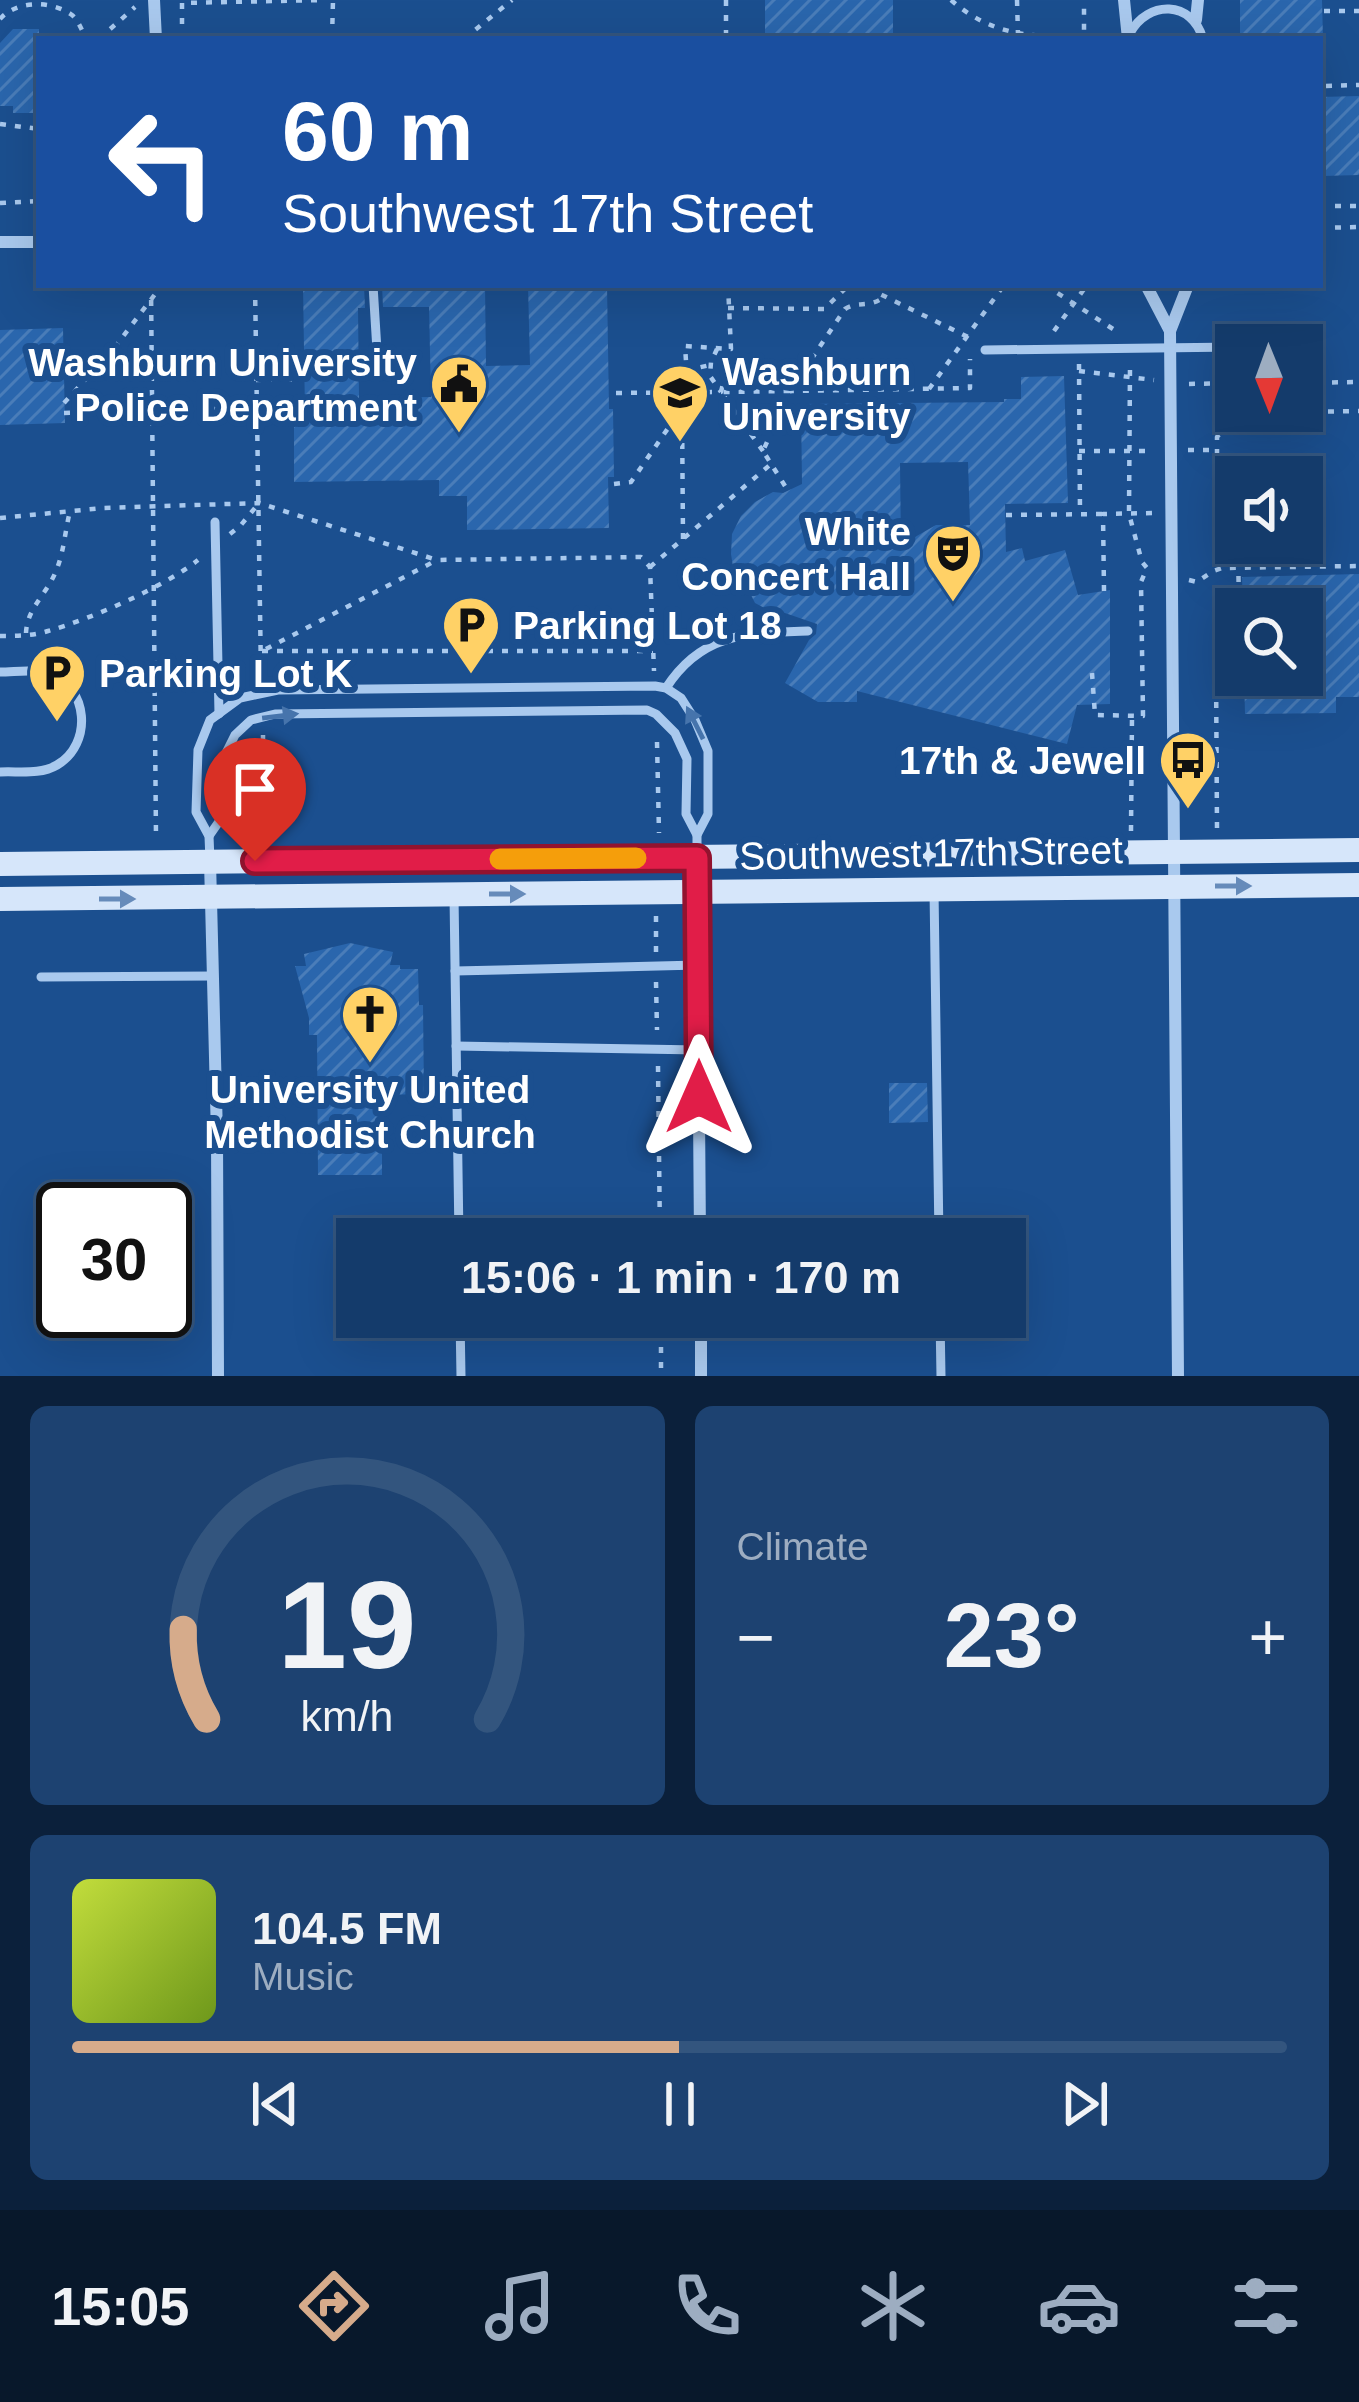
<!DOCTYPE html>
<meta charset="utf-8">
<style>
:root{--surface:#143b6b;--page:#1d4271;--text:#f1f3f6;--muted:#9dadc1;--line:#33557e;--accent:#d6ab8b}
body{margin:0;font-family:Helvetica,sans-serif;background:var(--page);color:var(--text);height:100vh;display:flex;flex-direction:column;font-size:45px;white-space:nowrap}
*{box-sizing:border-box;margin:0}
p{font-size:39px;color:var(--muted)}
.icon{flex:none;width:66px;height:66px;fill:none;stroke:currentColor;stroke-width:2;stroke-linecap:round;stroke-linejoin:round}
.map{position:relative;height:1376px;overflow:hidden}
.sheet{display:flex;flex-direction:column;gap:30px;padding:30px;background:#0b203b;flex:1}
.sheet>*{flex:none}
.guide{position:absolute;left:36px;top:36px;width:1287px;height:252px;border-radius:0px;box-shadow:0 12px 48px #0002,0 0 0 3px var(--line);background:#1a4fa0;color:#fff;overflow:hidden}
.needle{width:78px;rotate:179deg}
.controls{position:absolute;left:1215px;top:324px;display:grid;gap:24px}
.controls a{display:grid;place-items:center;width:108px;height:108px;border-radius:0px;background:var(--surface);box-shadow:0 12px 48px #0002,0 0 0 3px var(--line);font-size:60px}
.speed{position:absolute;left:36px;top:1182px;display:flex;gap:24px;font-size:60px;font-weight:700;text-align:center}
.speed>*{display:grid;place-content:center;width:156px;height:156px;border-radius:50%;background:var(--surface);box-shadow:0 12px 48px #0002,0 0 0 3px var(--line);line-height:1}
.speed .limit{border:6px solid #111;border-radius:18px;background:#fff;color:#111}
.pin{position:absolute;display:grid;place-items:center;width:102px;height:102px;color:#fff;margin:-123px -51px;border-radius:50% 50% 50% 0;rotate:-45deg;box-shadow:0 0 12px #0007}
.pin .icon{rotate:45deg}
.me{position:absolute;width:132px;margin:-66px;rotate:0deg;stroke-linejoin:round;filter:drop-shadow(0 0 9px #0008)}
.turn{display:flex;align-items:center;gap:42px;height:252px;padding:0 48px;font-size:54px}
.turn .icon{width:156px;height:156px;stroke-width:2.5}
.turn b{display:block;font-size:84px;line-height:102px}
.big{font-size:90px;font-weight:800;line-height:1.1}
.sheet .tile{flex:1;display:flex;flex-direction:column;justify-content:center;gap:18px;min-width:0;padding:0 42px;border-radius:18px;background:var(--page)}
.sheet .dial{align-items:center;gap:0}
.dial svg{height:312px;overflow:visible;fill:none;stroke:var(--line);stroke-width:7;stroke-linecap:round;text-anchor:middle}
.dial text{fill:var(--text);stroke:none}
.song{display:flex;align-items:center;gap:36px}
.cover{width:144px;height:144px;border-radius:18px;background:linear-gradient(135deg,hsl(70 70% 55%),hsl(80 70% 35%))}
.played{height:12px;border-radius:6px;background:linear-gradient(90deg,var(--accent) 50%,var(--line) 50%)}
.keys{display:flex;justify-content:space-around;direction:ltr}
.heat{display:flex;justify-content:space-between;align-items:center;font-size:66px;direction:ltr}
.sheet .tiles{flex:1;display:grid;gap:30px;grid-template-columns:1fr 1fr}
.tile:last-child{grid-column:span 2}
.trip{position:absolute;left:336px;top:1218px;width:690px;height:120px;border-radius:0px;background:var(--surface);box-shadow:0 12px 48px #0002,0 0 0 3px var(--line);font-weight:800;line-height:120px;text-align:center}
.tabs{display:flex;height:192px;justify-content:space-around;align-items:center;background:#08182b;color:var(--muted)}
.tabs .icon{width:84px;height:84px}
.tabs .on{color:var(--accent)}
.tabs b{font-size:54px;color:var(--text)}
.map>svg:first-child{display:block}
.building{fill:url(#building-hatch);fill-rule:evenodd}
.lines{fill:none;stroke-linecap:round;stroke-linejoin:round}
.path{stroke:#a9c9ee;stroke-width:4.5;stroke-dasharray:6 9;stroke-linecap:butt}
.service{stroke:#a9c9ee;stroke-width:9}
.minor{stroke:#a9c9ee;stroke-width:12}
.secondary{stroke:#d6e6fa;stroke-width:24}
.oneway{fill:#4674ac}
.oneway2{fill:#668bba}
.route-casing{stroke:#92132f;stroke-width:30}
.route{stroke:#e11d48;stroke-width:21}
.slow{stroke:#f59e0b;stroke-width:21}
.labels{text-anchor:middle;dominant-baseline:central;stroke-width:12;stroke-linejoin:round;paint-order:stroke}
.poi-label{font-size:39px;font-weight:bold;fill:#fff;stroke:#1b4f8f;text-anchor:end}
.street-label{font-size:39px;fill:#fff;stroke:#1b4f8f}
</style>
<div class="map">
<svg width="1359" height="1376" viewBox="0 0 1359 1376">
<defs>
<pattern id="building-hatch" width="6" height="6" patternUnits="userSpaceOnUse" patternTransform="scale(3)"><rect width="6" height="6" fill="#2a66ad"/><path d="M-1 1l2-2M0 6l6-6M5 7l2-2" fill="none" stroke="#4a7db9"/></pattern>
</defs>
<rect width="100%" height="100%" fill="#1b4f8f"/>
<!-- building -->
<g class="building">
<rect x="765" y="0" width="128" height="39"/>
<polygon points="1240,0 1322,0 1323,39 1240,39"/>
<polygon points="13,29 39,29 39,113 13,113 13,106 0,106 0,43"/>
<polygon points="1359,96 1359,175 1323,176 1323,167 1320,167 1320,97"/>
<polygon points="303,285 364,285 365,308 358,308 359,398 431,397 429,307 383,307 382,285 485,285 486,366 530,365 528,285 607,285 609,409 613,409 614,477 608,477 609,528 467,530 467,496 439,496 439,480 294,482 294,415 305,414"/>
<polygon points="63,328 65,423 0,425 0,330"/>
<path d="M 1064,376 L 1068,503 L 1005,504 L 1006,552 L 1022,548 L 1025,561 L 1065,550 L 1078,595 L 1110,590 L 1110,704 L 1077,705 L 1067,744 L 857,691 L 857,702 L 818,702 L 785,683 L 809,640 L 816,634 L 817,624 L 785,613 L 774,613 L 755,603 L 751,595 L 742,590 L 734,573 L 731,554 L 732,534 L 741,516 L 755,502 L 773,492 L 783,493 L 802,484 L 801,404 L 1004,402 L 1004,399 L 1021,399 L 1021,377 ZM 968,462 L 970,525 L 936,525 L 901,545 L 900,463 Z"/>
<polygon points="1359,574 1359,697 1336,697 1336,713 1245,714 1244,675 1302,675 1302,609 1243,609 1242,577"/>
<polygon points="350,943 393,952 390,965 400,965 400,969 418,969 419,1005 423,1005 424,1094 382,1095 382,1175 318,1175 317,1035 309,1035 309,1018 295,966 306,966 304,954"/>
<polygon points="889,1083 927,1083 928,1122 889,1123"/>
</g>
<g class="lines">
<!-- path -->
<g class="path">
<polyline points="726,0 726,39"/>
<path d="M 951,0 C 993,37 1032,36 1084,38 L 1084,0"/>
<polyline points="1017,0 1018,35"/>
<polyline points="1324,11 1359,11"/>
<path d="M 0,19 C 17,0 51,0 72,15 C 79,21 82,32 87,39"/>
<polyline points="99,39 135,7"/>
<polyline points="182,39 182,3 325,0"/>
<polyline points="332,39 333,0"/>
<polyline points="464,39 512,0"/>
<polyline points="1326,86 1359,85"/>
<polyline points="0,124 39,129"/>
<polyline points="39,130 39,162"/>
<polyline points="0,203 39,201"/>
<polyline points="1320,206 1359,206"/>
<polyline points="1320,228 1359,227"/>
<polyline points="151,285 156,837"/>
<polyline points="255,285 261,675"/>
<polyline points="870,285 880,294 970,338"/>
<polyline points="1045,285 1113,329"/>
<polyline points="728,308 824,309 849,285"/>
<polyline points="1054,331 1087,285"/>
<polyline points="717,349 711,362 710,376 721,392"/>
<polyline points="1079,364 1080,514"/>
<polyline points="1079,371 1154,380"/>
<polyline points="689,376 697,368 710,365"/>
<polyline points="256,380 304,379"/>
<polyline points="1302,383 1359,382"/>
<polyline points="1189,384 1236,383"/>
<polyline points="929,389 1004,285"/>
<polyline points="616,393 721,392 731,349"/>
<polyline points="64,403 115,347 162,285"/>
<polyline points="64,413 296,407"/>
<polyline points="1238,413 1359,411"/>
<polyline points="1188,450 1213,450"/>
<path d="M 763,451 L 721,392 L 790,391 L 845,309 C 859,300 868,309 884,297"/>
<polyline points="1079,451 1152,451"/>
<polyline points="614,484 631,482 682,408"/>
<polyline points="785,486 763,451 790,391 970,388 970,359"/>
<polyline points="1006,515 1103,514"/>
<polyline points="1217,515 1217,437 1237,415"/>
<polyline points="0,518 103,508 259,503 437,560 641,557 650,567 654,671"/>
<polyline points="230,534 241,525 259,503"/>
<polyline points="683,539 682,408 688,392 685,346 731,349 728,285"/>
<polyline points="1217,543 1222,568"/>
<polyline points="1238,546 1239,609"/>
<polyline points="650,567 771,464"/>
<polyline points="1189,580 1197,582 1213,571 1222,568 1359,566"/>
<polyline points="1104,591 1103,514 1153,513"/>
<path d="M 26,633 C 27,608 47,594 56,571 C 64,552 65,531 70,511"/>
<path d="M 0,636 C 16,636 33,636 48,631 C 91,619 164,587 198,560"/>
<polyline points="266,649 437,560"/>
<polyline points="262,651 653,651"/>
<polyline points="1092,673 1095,715 1143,716 1141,582 1147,568 1142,562 1129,514 1130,366"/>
<polyline points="263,735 263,832"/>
<polyline points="657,742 659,833"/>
<polyline points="1217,828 1216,666 1236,616"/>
<polyline points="1131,831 1132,717"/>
<polyline points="656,916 656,952"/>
<polyline points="656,982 657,1030"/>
<polyline points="658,1066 660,1239"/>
<polyline points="661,1317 661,1376"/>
</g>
<!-- service -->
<g class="service">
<path d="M 1130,33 C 1148,0 1192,0 1203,39"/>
<polyline points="373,285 378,367"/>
<polyline points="985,350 1236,347"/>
<polyline points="215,522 219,714"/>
<path d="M 0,672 C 15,672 34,669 48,673 C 89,686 93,744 57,765 C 40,775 19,771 0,772"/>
<path d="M 666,688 C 702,632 748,633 808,631"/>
<polyline points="209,836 225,813 226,753 235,735 251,720 275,714 647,710 656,714 675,733 687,759 686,814 697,835"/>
<polyline points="210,861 209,836 196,812 198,750 210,720 240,698 278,690 655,686 666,688 681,698 695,720 708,751 708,814 697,835 697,853"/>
<polyline points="934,890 939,1239"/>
<polyline points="454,896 459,1239"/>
<polyline points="455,971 698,965"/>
<polyline points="41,977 213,976"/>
<polyline points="456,1046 699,1050"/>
<polyline points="460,1317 461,1376"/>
<polyline points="940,1317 941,1376"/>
</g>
<!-- minor -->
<g class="minor">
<polyline points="154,0 156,39"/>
<polyline points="1124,0 1128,39"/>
<polyline points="1196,20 1198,0"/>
<polyline points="0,242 39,242"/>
<polyline points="1146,285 1170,331"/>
<polyline points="697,858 700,1239"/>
<polyline points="210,861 217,1136 218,1376"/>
<polyline points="701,1317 701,1376"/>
<polyline points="1178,1376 1170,331 1188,285"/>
</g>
<!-- secondary -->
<g class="secondary">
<polyline points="0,864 1359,850"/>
<polyline points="0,899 1359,885"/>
</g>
</g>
<!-- one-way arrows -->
<defs><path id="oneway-solid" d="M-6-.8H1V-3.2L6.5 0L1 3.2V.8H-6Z" transform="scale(3)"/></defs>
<g class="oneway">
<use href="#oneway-solid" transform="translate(280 716) rotate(-7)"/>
<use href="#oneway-solid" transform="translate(695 723) rotate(-117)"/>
</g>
<g class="oneway2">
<use href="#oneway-solid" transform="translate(1233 886)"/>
<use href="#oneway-solid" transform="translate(507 894)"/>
<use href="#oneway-solid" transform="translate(117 899)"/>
</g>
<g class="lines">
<!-- route casing -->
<g class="route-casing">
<polyline id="route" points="255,861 697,858 699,1097"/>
</g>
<!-- route -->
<use href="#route" class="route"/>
<!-- slow -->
<polyline class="slow" points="500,859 636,858"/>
</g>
<!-- icons -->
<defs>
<g id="civic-pin" transform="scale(3)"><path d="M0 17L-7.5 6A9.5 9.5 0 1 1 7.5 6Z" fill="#ffd166" stroke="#1b4f8f"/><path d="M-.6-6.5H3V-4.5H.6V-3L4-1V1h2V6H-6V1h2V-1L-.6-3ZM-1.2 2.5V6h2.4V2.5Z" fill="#111"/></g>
<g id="university-pin" transform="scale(3)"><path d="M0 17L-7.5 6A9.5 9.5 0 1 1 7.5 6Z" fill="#ffd166" stroke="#1b4f8f"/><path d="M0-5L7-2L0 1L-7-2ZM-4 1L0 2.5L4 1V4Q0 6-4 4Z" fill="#111"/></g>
<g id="theatre-pin" transform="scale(3)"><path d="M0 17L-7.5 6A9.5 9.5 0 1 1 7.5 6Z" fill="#ffd166" stroke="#1b4f8f"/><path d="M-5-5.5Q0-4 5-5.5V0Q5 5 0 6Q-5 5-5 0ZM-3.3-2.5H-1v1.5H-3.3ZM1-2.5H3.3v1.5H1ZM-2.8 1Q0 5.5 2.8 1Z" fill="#111"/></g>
<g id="parking-pin" transform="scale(3)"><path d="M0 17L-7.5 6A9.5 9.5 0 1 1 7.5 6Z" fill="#ffd166" stroke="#1b4f8f"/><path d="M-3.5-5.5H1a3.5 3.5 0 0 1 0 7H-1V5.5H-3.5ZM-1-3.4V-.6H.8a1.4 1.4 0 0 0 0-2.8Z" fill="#111"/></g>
<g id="bus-pin" transform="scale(3)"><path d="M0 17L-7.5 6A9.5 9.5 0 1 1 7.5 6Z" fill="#ffd166" stroke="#1b4f8f"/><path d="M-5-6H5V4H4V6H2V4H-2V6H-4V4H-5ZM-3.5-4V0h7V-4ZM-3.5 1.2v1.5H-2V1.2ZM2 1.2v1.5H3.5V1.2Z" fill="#111"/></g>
<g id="church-pin" transform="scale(3)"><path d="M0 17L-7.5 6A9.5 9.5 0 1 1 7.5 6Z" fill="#ffd166" stroke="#1b4f8f"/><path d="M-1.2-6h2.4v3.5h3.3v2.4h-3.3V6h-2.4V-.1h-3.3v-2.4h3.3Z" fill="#111"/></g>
</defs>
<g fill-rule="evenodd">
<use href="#civic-pin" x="459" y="384"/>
<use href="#university-pin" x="680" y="393"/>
<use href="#theatre-pin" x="953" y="553"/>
<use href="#parking-pin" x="471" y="625"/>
<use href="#parking-pin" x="57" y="673"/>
<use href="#bus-pin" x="1188" y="760"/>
<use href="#church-pin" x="370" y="1014"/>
</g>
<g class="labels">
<!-- poi labels -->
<g class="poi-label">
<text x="417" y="362">Washburn University<tspan x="417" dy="45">Police Department</tspan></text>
<text x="722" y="371" text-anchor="start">Washburn<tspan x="722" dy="45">University</tspan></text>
<text x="911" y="531">White<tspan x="911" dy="45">Concert Hall</tspan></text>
<text x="513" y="625" text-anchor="start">Parking Lot 18</text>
<text x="99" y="673" text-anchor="start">Parking Lot K</text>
<text x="1146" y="760">17th &amp; Jewell</text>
<text x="370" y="1089" text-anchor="middle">University United<tspan x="370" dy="45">Methodist Church</tspan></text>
</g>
<!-- street labels -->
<g class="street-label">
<text transform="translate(931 853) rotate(-1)">Southwest 17th Street</text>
</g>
</g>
</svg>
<div class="controls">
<a><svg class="needle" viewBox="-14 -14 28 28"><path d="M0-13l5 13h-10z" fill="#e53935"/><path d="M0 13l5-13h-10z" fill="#9dadc1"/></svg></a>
<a><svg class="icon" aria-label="sound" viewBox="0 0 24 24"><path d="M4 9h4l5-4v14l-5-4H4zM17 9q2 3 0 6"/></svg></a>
<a><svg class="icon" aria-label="search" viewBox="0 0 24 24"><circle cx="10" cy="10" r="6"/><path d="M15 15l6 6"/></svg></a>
</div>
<div class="speed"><div class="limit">30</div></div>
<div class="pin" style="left:255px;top:861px;background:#d93025"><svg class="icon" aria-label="arrive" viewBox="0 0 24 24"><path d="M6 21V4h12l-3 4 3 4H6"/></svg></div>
<svg class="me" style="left:699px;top:1097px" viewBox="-20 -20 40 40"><path d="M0-17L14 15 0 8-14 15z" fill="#e11d48" stroke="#fff" stroke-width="4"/></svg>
<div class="trip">15:06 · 1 min · 170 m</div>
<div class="guide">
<div class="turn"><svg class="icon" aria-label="left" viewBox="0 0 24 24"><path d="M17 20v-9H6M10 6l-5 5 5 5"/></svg><div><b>60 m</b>Southwest 17th Street</div></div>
</div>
</div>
<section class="sheet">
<div class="tiles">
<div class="tile dial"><svg viewBox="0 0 100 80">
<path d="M14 69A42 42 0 1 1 86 69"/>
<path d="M14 69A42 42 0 0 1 8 46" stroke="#d6ab8b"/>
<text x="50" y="56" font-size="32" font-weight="700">19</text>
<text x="50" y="72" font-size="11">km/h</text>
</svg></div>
<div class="tile"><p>Climate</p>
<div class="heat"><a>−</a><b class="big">23°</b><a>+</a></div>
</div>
<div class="tile">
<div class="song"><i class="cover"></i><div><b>104.5 FM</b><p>Music</p></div></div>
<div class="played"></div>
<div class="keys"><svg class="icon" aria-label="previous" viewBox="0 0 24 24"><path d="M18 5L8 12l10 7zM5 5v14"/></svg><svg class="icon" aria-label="pause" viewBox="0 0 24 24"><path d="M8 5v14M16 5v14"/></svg><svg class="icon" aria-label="next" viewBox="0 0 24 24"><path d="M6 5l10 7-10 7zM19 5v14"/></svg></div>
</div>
</div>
</section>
<nav class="tabs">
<b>15:05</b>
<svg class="icon on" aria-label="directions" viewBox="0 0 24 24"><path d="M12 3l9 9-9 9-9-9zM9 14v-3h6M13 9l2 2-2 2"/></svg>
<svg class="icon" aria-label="music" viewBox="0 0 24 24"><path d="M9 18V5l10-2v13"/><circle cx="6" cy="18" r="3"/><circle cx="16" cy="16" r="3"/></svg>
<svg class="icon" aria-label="phone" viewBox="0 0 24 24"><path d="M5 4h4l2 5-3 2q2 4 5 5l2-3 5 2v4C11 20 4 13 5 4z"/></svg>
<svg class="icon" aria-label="climate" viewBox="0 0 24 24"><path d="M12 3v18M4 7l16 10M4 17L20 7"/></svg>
<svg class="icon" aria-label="car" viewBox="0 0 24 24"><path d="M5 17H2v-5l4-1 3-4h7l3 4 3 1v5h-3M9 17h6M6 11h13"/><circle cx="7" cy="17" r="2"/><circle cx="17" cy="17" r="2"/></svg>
<svg class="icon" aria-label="filters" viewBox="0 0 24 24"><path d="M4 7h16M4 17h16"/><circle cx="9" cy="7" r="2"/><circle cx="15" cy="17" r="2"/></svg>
</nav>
